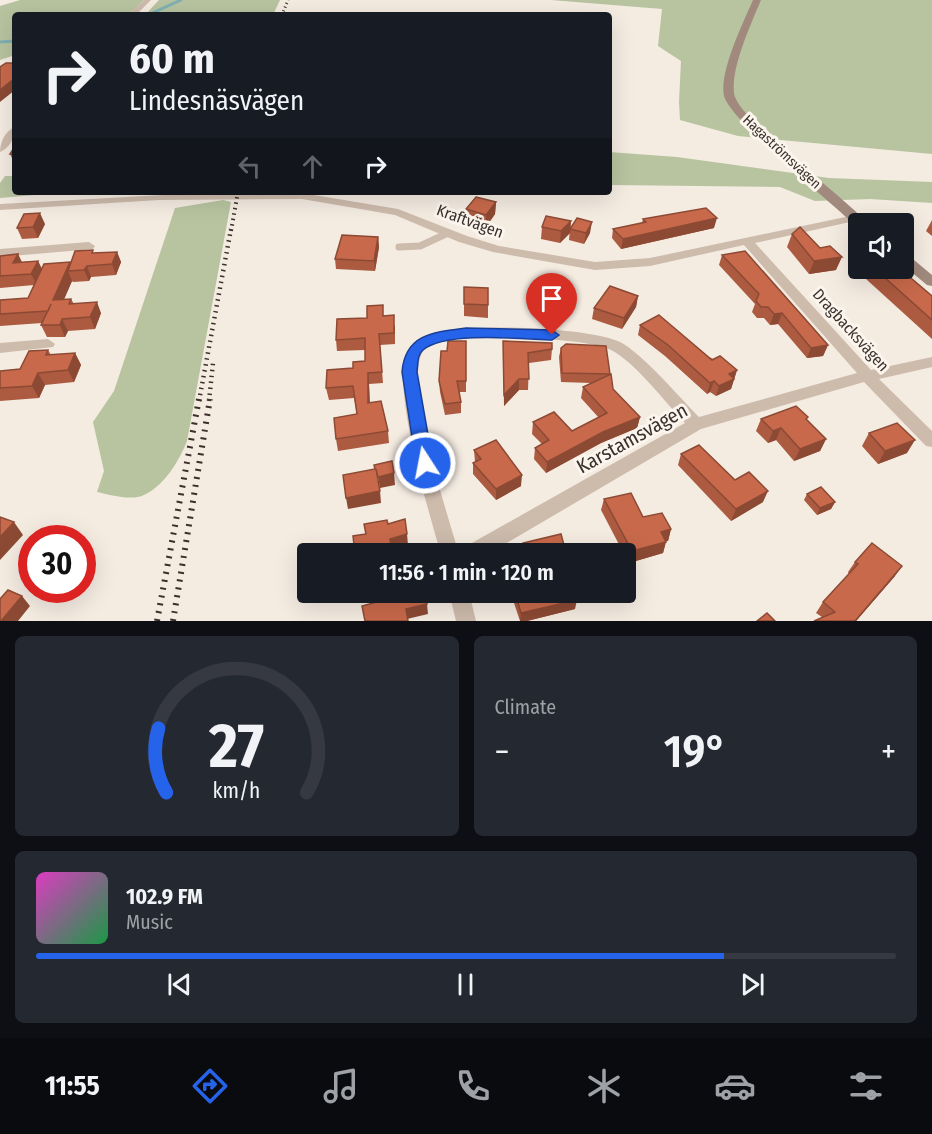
<!DOCTYPE html>
<meta charset="utf-8">
<style>
:root{--surface:#171b24;--page:#242831;--text:#f1f3f6;--muted:#9ea1a6;--line:#363941;--accent:#2563eb}
body{margin:0;font-family:"Fira Sans Condensed",sans-serif;background:var(--page);color:var(--text);height:100vh;display:flex;flex-direction:column;font-size:22px;white-space:nowrap}
*{box-sizing:border-box;margin:0}
p{font-size:20px;color:var(--muted)}
.icon{flex:none;width:33px;height:33px;fill:none;stroke:currentColor;stroke-width:2;stroke-linecap:round;stroke-linejoin:round}
.map{position:relative;height:621px;overflow:hidden}
.drawer{display:flex;flex-direction:column;gap:15px;padding:15px;background:#0d0f14;flex:1}
.drawer>*{flex:none}
.hud{position:absolute;left:12px;top:12px;width:600px;height:183px;border-radius:6px;box-shadow:0 6px 24px #0002;background:#171b24;color:var(--text);overflow:hidden}
.buttons{position:absolute;left:848px;top:213px;display:grid;gap:12px}
.buttons a{display:grid;place-items:center;width:66px;height:66px;border-radius:6px;background:var(--surface);box-shadow:0 6px 24px #0002;font-size:30px}
.speed{position:absolute;left:18px;top:525px;display:flex;gap:12px;font-size:30px;font-weight:700;text-align:center}
.speed>*{display:grid;place-content:center;width:78px;height:78px;border-radius:50%;background:var(--surface);box-shadow:0 6px 24px #0002;line-height:1}
.speed .limit{border:9px solid #d22;background:#fff;color:#111}
.pin{position:absolute;display:grid;place-items:center;width:51px;height:51px;color:#fff;margin:-62px -26px;border-radius:50% 50% 50% 0;rotate:-45deg;box-shadow:0 0 6px #0007}
.pin .icon{rotate:45deg}
.me{position:absolute;width:66px;margin:-33px;rotate:349deg;stroke-linejoin:round;filter:drop-shadow(0 0 4px #0008)}
.turn{display:flex;align-items:center;gap:21px;height:126px;padding:0 18px;font-size:27px}
.turn .icon{width:78px;height:78px;stroke-width:2.5}
.turn b{display:block;font-size:42px;line-height:51px}
.lanes{display:flex;align-items:center;height:57px;padding:0 18px;background:#0003;justify-content:center;gap:30px;direction:ltr}
.lanes .off{opacity:.35}
.big{font-size:45px;font-weight:600;line-height:1.1}
.drawer .card{flex:1;display:flex;flex-direction:column;justify-content:center;gap:9px;min-width:0;padding:0 21px;border-radius:9px;background:var(--page)}
.drawer .dial{align-items:center;gap:0}
.dial svg{height:156px;overflow:visible;fill:none;stroke:var(--line);stroke-width:7;stroke-linecap:round;text-anchor:middle}
.dial text{fill:var(--text);stroke:none}
.song{display:flex;align-items:center;gap:18px}
.cover{width:72px;height:72px;border-radius:9px;background:linear-gradient(135deg,hsl(310 70% 55%),hsl(140 70% 35%))}
.played{height:6px;border-radius:3px;background:linear-gradient(90deg,var(--accent) 80%,var(--line) 80%)}
.keys{display:flex;justify-content:space-around;direction:ltr}
.heat{display:flex;justify-content:space-between;align-items:center;font-size:33px;direction:ltr}
.drawer .tiles{flex:1;display:grid;gap:15px;grid-template-columns:1fr 1fr}
.card:last-child{grid-column:span 2}
.trip{position:absolute;left:297px;top:543px;width:339px;height:60px;border-radius:6px;background:var(--surface);box-shadow:0 6px 24px #0002;font-weight:600;line-height:60px;text-align:center}
.tab-bar{display:flex;height:96px;justify-content:space-around;align-items:center;background:#090b0e;color:var(--muted)}
.tab-bar .icon{width:42px;height:42px}
.tab-bar .active{color:var(--accent)}
.tab-bar b{font-size:27px;color:var(--text)}
.map>svg:first-child{display:block}
.green{fill:#b8c4a0}
.lines{fill:none;stroke-linecap:round;stroke-linejoin:round}
.stream{stroke:#7fb0b2;stroke-width:3}
.lane{stroke:#cdbbac;stroke-width:7}
.street{fill:#cdbbac;fill-rule:evenodd}
.secondary{fill:#a18a7d;fill-rule:evenodd}
.rail-far3{stroke:#3b302b;stroke-width:3;stroke-dasharray:1 3;stroke-linecap:butt}
.rail-far2{stroke:#3b302b;stroke-width:4;stroke-dasharray:1.5 4;stroke-linecap:butt}
.rail-far1{stroke:#3b302b;stroke-width:4.5;stroke-dasharray:1.5 4.5;stroke-linecap:butt}
.rail{stroke:#3b302b;stroke-width:6;stroke-dasharray:2 6;stroke-linecap:butt}
.wall{fill:#ac5a40}
.shaded-wall{fill:#8c4a34}
.building{fill:#c8694b;stroke:#8c4a34;stroke-width:1.5}
.route{fill:#2563eb;stroke:#184099;stroke-width:1.5}
.labels{text-anchor:middle;dominant-baseline:central;stroke-width:6;stroke-linejoin:round;paint-order:stroke}
.far-street-label{font-size:14px;fill:#3b302b;stroke:#fbf5ee}
.street-label{font-size:16px;fill:#3b302b;stroke:#fbf5ee}
.near-street-label{font-size:20px;fill:#3b302b;stroke:#fbf5ee}
</style>
<div class="map">
<svg width="932" height="621" viewBox="0 0 932 621">
<rect width="100%" height="100%" fill="#f4ebe1"/>
<!-- green -->
<g class="green">
<polygon points="20,0 144,0 128,15 15,15 15,55 0,60 0,6"/>
<polygon points="159,0 280,0 273,15 145,15"/>
<polygon points="551,0 932,0 932,154 738,136 680,120 679,102 681,61 658,46 662,9"/>
<polygon points="609,152 677,157 829,178 932,182 932,203 870,199 815,201 780,187 609,185"/>
<polygon points="5,176 15,176 15,192 69,192 0,198 0,183"/>
<path d="M 223,200 L 231,202 L 187,441 C 179,461 165,485 144,495 C 132,501 110,495 97,492 L 104,471 L 93,422 L 114,391 L 175,208 Z"/>
</g>
<g class="lines">
<!-- stream -->
<g class="stream">
<polyline points="148,15 181,0"/>
<polyline points="0,42 15,41"/>
</g>
<!-- lane -->
<polyline class="lane" points="399,247 420,246 448,233"/>
<!-- street -->
<g class="street">
<polygon points="144,0 151,0 136,15 128,15"/>
<path d="M 15,127 C 15,137 10,148 0,152 C 0,142 5,131 15,127 Z"/>
<path d="M 217,192 L 302,193 L 398,209 L 467,236 L 499,246 L 595,262 L 650,258 L 855,215 L 859,216 L 861,218 L 859,220 L 755,243 L 871,370 L 932,357 L 932,367 L 879,379 L 932,431 L 932,447 L 926,446 L 864,382 L 701,429 L 488,554 L 461,554 L 463,548 L 685,423 C 665,402 635,362 611,350 C 587,337 453,332 431,344 C 425,347 422,352 420,358 C 409,396 447,513 459,554 L 441,554 C 429,513 393,393 406,357 C 409,348 413,341 422,337 C 454,321 588,327 620,342 C 643,354 679,397 699,417 L 857,373 L 744,245 L 650,266 L 595,270 L 493,252 L 459,242 L 395,215 L 302,199 L 159,200 L 0,210 L 0,204 Z"/>
<polygon points="89,242 95,246 93,249 0,257 0,249"/>
<polygon points="48,339 55,344 53,347 0,353 0,343"/>
<polygon points="449,592 469,592 476,621 456,621"/>
</g>
<!-- secondary -->
<g class="secondary">
<path d="M 753,0 L 761,0 C 751,24 731,67 734,93 C 737,120 845,196 868,224 L 858,224 L 857,227 C 834,205 730,120 724,96 C 719,72 743,23 753,0 Z"/>
<polygon points="903,254 908,255 932,275 932,286 927,285 903,265"/>
</g>
<!-- rail-far3 -->
<polyline class="rail-far3" points="282,15 288,0"/>
<!-- rail-far2 -->
<polyline class="rail-far2" points="231,231 238,192"/>
<!-- rail-far1 -->
<g class="rail-far1">
<polyline points="199,401 231,229"/>
<polyline points="209,401 213,363"/>
</g>
<!-- rail -->
<g class="rail">
<polyline points="157,621 199,399"/>
<polyline points="173,621 210,399"/>
</g>
</g>
<!-- wall -->
<g class="wall">
<polygon points="15,146 15,164 10,154"/>
<polygon points="496,202 495,214 486,227 466,221 466,209"/>
<polygon points="643,219 714,228 621,249 612,238 613,229 642,223"/>
<polygon points="932,220 932,236 926,231"/>
<polygon points="571,221 570,233 560,243 541,239 542,227"/>
<polygon points="45,224 38,238 22,239 17,228"/>
<polygon points="570,229 590,233 584,244 569,240"/>
<polygon points="792,234 836,270 809,274 787,247"/>
<polygon points="378,237 379,247 375,271 336,269 335,259"/>
<polygon points="117,252 121,262 116,275 91,277 89,281 73,282 72,281 64,299 71,299 74,304 101,313 95,329 68,331 65,337 47,337 41,325 42,323 0,326 0,300 28,298 34,285 0,288 0,256 18,254 22,262 38,261 42,269 70,262 95,253"/>
<polygon points="722,255 828,345 823,356 807,358 778,324 770,325 764,318 757,318 752,312 755,304 719,265"/>
<polygon points="871,268 899,268 932,296 932,339 866,279"/>
<polygon points="488,288 488,318 464,316 464,304"/>
<polygon points="531,290 568,304 566,315 532,315 530,301"/>
<polygon points="638,296 636,307 622,329 592,319 594,308"/>
<polygon points="384,316 395,326 395,344 380,345 383,383 369,384 370,403 388,431 389,443 338,451 336,439 357,414 354,398 329,400 326,388 353,368 365,361 365,350 337,351 336,340 367,318"/>
<polygon points="640,325 737,370 731,389 716,396 710,392 707,394 665,356 638,335"/>
<polygon points="466,341 466,392 459,392 461,402 461,413 445,415 440,392 439,381 447,351"/>
<polygon points="503,341 552,349 551,360 529,363 528,390 519,390 504,406"/>
<polygon points="561,348 610,374 613,389 640,417 637,428 601,443 546,473 534,459 535,448 542,444 532,434 533,422 572,431 599,418 581,398 583,387 591,383 561,382 559,357"/>
<polygon points="48,350 51,355 75,353 81,365 74,382 45,385 39,398 0,401 0,371 20,369"/>
<polygon points="761,419 807,420 826,439 820,451 794,461 776,440 768,443 756,431"/>
<polygon points="869,433 907,453 878,464 862,446"/>
<polygon points="474,450 521,486 496,500 473,474 473,463 475,462"/>
<polygon points="681,454 735,480 763,502 731,521 678,465"/>
<polygon points="807,494 835,502 831,509 817,515 804,500"/>
<polygon points="604,499 671,529 668,541 666,541 663,553 629,563 626,556 626,554 624,554 601,510"/>
<polygon points="523,543 565,549 574,554 523,554"/>
<polygon points="855,562 895,576 856,621 822,617 816,613 823,602 849,574 848,572"/>
<polygon points="515,593 575,609 527,621 520,621 514,603"/>
</g>
<!-- shaded-wall -->
<g class="shaded-wall">
<polygon points="15,78 15,90 0,102 0,90"/>
<polygon points="496,202 495,214 486,227 486,215"/>
<polygon points="40,213 45,224 38,238 33,227"/>
<polygon points="717,218 714,228 621,249 623,239"/>
<polygon points="571,221 570,233 560,243 561,231"/>
<polygon points="592,222 590,233 584,244 586,233"/>
<polygon points="378,237 379,247 375,271 374,261"/>
<polygon points="117,252 121,262 116,275 112,264"/>
<polygon points="18,254 23,266 13,263"/>
<polygon points="842,257 836,270 809,274 814,261"/>
<polygon points="38,261 43,272 37,285 31,274"/>
<polygon points="70,262 74,271 68,271 72,281 59,311 53,300"/>
<polygon points="87,266 91,277 89,281 84,270"/>
<polygon points="638,296 636,307 622,329 624,318"/>
<polygon points="97,302 101,313 95,329 90,317"/>
<polygon points="782,313 778,324 770,325 774,314"/>
<polygon points="62,319 68,331 65,337 60,325"/>
<polygon points="828,345 823,356 807,358 811,348"/>
<polygon points="75,353 81,365 74,382 68,370"/>
<polygon points="737,370 731,389 716,396 719,386 729,374"/>
<polygon points="38,373 45,385 39,398 32,386"/>
<polygon points="368,373 369,384 370,415 368,403"/>
<polygon points="519,379 519,390 504,406 504,395"/>
<polygon points="714,381 710,392 707,394 710,383"/>
<polygon points="640,417 637,428 601,443 546,473 547,462 603,432"/>
<polygon points="781,428 776,440 768,443 773,431"/>
<polygon points="826,439 820,451 794,461 800,449"/>
<polygon points="915,440 907,453 878,464 885,451"/>
<polygon points="394,473 395,485 380,488 378,477"/>
<polygon points="522,475 521,486 496,500 496,489"/>
<polygon points="380,491 381,503 348,509 346,498"/>
<polygon points="768,491 763,502 731,521 736,509"/>
<polygon points="835,502 831,509 817,515 820,508"/>
<polygon points="14,522 23,535 0,560 0,537"/>
<polygon points="671,529 668,541 657,543 661,532"/>
<polygon points="407,534 408,545 392,549 390,539"/>
<polygon points="666,542 663,553 629,563 632,551"/>
<polygon points="902,566 895,576 856,621 855,621"/>
<polygon points="22,596 30,606 18,621 1,621"/>
<polygon points="577,600 575,609 527,621 520,621 521,613"/>
<polygon points="427,604 428,614 407,619 406,609"/>
</g>
<!-- building -->
<g class="building">
<polygon points="6,63 15,63 15,78 0,90 0,67"/>
<polygon points="15,146 15,154 10,154"/>
<polygon points="476,197 496,202 486,215 466,209"/>
<polygon points="706,208 717,218 623,239 613,229 646,222 643,219"/>
<polygon points="40,213 33,227 17,228 24,214"/>
<polygon points="546,216 571,221 561,231 542,227"/>
<polygon points="577,218 592,222 586,233 570,229"/>
<polygon points="800,227 820,248 830,246 842,257 814,261 792,234"/>
<polygon points="342,235 378,237 374,261 335,259"/>
<polygon points="93,250 92,253 117,252 112,264 87,266 84,270 68,271 75,251"/>
<polygon points="745,251 828,345 811,348 782,313 774,314 768,307 761,307 756,301 759,294 722,255"/>
<polygon points="18,254 13,263 38,261 31,274 0,276 0,256"/>
<polygon points="70,262 53,300 71,299 69,304 97,302 90,317 62,319 60,325 41,325 51,304 48,311 0,314 0,300 28,298 44,264"/>
<polygon points="874,268 899,268 932,296 932,320"/>
<polygon points="610,286 638,296 624,318 594,308"/>
<polygon points="464,287 488,288 488,305 464,304"/>
<polygon points="531,290 566,290 568,304 532,304"/>
<polygon points="383,305 383,316 394,315 394,333 379,334 382,372 368,373 368,403 381,401 388,431 336,439 334,418 357,414 353,386 326,388 327,370 353,368 353,362 365,361 365,338 336,340 337,319 367,318 367,306"/>
<polygon points="659,315 712,360 720,356 737,370 729,374 734,379 719,386 714,381 710,383 668,345 640,325"/>
<polygon points="448,341 466,341 466,381 457,381 461,402 445,404 439,381 441,351 447,351"/>
<polygon points="503,341 552,343 552,349 528,353 529,379 519,379 504,395"/>
<polygon points="566,344 606,346 610,374 562,373 561,348"/>
<polygon points="48,350 46,355 75,353 68,370 38,373 32,386 0,388 0,371 20,369 29,351"/>
<polygon points="611,374 613,389 640,417 603,432 547,462 535,448 549,440 533,422 554,412 572,431 607,413 583,387"/>
<polygon points="796,406 808,417 806,419 826,439 800,449 781,428 773,431 761,419"/>
<polygon points="897,423 915,440 885,451 869,433"/>
<polygon points="496,440 522,475 496,489 473,463 481,459 474,450"/>
<polygon points="699,445 735,480 749,472 768,491 736,509 681,454"/>
<polygon points="392,461 394,473 378,477 376,469 380,491 346,498 343,475 375,469 374,465"/>
<polygon points="821,487 835,502 820,508 807,494"/>
<polygon points="631,493 643,517 662,513 671,529 661,532 666,542 632,551 604,499"/>
<polygon points="0,517 14,522 0,537"/>
<polygon points="405,519 407,534 390,539 392,554 355,554 353,536 366,534 364,524 387,520 388,524"/>
<polygon points="561,534 565,549 571,548 574,554 527,554 523,543"/>
<polygon points="872,543 902,566 855,621 814,621 835,612 823,602 858,564 855,562"/>
<polygon points="8,590 22,596 1,621 0,621 0,599"/>
<polygon points="390,592 424,592 427,604 406,609 408,621 365,621 362,606 391,598"/>
<polygon points="518,592 575,592 577,600 521,613 515,593"/>
<polygon points="767,613 775,621 757,621"/>
</g>
<!-- route -->
<path class="route" d="M 466,328 L 552,330 L 559,335 L 552,340 C 522,339 445,331 423,350 C 417,355 418,364 417,372 L 433,463 L 431,468 L 425,470 L 419,468 L 416,463 L 402,372 C 405,334 434,332 466,328 Z"/>
<g class="labels">
<!-- far-street labels -->
<g class="far-street-label">
<text transform="translate(782 152) rotate(43)">Hagaströmsvägen</text>
</g>
<!-- street labels -->
<g class="street-label">
<text transform="translate(470 221) rotate(20)">Kraftvägen</text>
<text transform="translate(851 330) rotate(48)">Dragbacksvägen</text>
</g>
<!-- near-street labels -->
<g class="near-street-label">
<text transform="translate(632 438) rotate(-29)">Karstamsvägen</text>
</g>
</g>
</svg>
<div class="buttons">
<a><svg class="icon" aria-label="sound" viewBox="0 0 24 24"><path d="M4 9h4l5-4v14l-5-4H4zM17 9q2 3 0 6"/></svg></a>
</div>
<div class="speed"><div class="limit">30</div></div>
<div class="pin" style="left:552px;top:335px;background:#d93025"><svg class="icon" aria-label="arrive" viewBox="0 0 24 24"><path d="M6 21V4h12l-3 4 3 4H6"/></svg></div>
<svg class="me" style="left:425px;top:463px" viewBox="-20 -20 40 40"><circle r="17" fill="#2563eb" stroke="#fff" stroke-width="3"/><path d="M0-11L8 9 0 5-8 9z" fill="#fff"/></svg>
<div class="trip">11:56 · 1 min · 120 m</div>
<div class="hud">
<div class="turn"><svg class="icon" aria-label="right" viewBox="0 0 24 24"><path d="M7 20v-9h11M14 6l5 5-5 5"/></svg><div><b>60 m</b>Lindesnäsvägen</div></div>
<div class="lanes"><svg class="icon off" aria-label="left" viewBox="0 0 24 24"><path d="M17 20v-9H6M10 6l-5 5 5 5"/></svg><svg class="icon off" aria-label="ahead" viewBox="0 0 24 24"><path d="M12 20V5M6 11l6-6 6 6"/></svg><svg class="icon" aria-label="right" viewBox="0 0 24 24"><path d="M7 20v-9h11M14 6l5 5-5 5"/></svg></div>
</div>
</div>
<section class="drawer">
<div class="tiles">
<div class="card dial"><svg viewBox="0 0 100 80">
<path d="M14 69A42 42 0 1 1 86 69"/>
<path d="M14 69A42 42 0 0 1 10 36" stroke="#2563eb"/>
<text x="50" y="56" font-size="32" font-weight="700">27</text>
<text x="50" y="72" font-size="11">km/h</text>
</svg></div>
<div class="card"><p>Climate</p>
<div class="heat"><a>−</a><b class="big">19°</b><a>+</a></div>
</div>
<div class="card">
<div class="song"><i class="cover"></i><div><b>102.9 FM</b><p>Music</p></div></div>
<div class="played"></div>
<div class="keys"><svg class="icon" aria-label="previous" viewBox="0 0 24 24"><path d="M18 5L8 12l10 7zM5 5v14"/></svg><svg class="icon" aria-label="pause" viewBox="0 0 24 24"><path d="M8 5v14M16 5v14"/></svg><svg class="icon" aria-label="next" viewBox="0 0 24 24"><path d="M6 5l10 7-10 7zM19 5v14"/></svg></div>
</div>
</div>
</section>
<nav class="tab-bar">
<b>11:55</b>
<svg class="icon active" aria-label="directions" viewBox="0 0 24 24"><path d="M12 3l9 9-9 9-9-9zM9 14v-3h6M13 9l2 2-2 2"/></svg>
<svg class="icon" aria-label="music" viewBox="0 0 24 24"><path d="M9 18V5l10-2v13"/><circle cx="6" cy="18" r="3"/><circle cx="16" cy="16" r="3"/></svg>
<svg class="icon" aria-label="phone" viewBox="0 0 24 24"><path d="M5 4h4l2 5-3 2q2 4 5 5l2-3 5 2v4C11 20 4 13 5 4z"/></svg>
<svg class="icon" aria-label="climate" viewBox="0 0 24 24"><path d="M12 3v18M4 7l16 10M4 17L20 7"/></svg>
<svg class="icon" aria-label="car" viewBox="0 0 24 24"><path d="M5 17H2v-5l4-1 3-4h7l3 4 3 1v5h-3M9 17h6M6 11h13"/><circle cx="7" cy="17" r="2"/><circle cx="17" cy="17" r="2"/></svg>
<svg class="icon" aria-label="filters" viewBox="0 0 24 24"><path d="M4 7h16M4 17h16"/><circle cx="9" cy="7" r="2"/><circle cx="15" cy="17" r="2"/></svg>
</nav>
